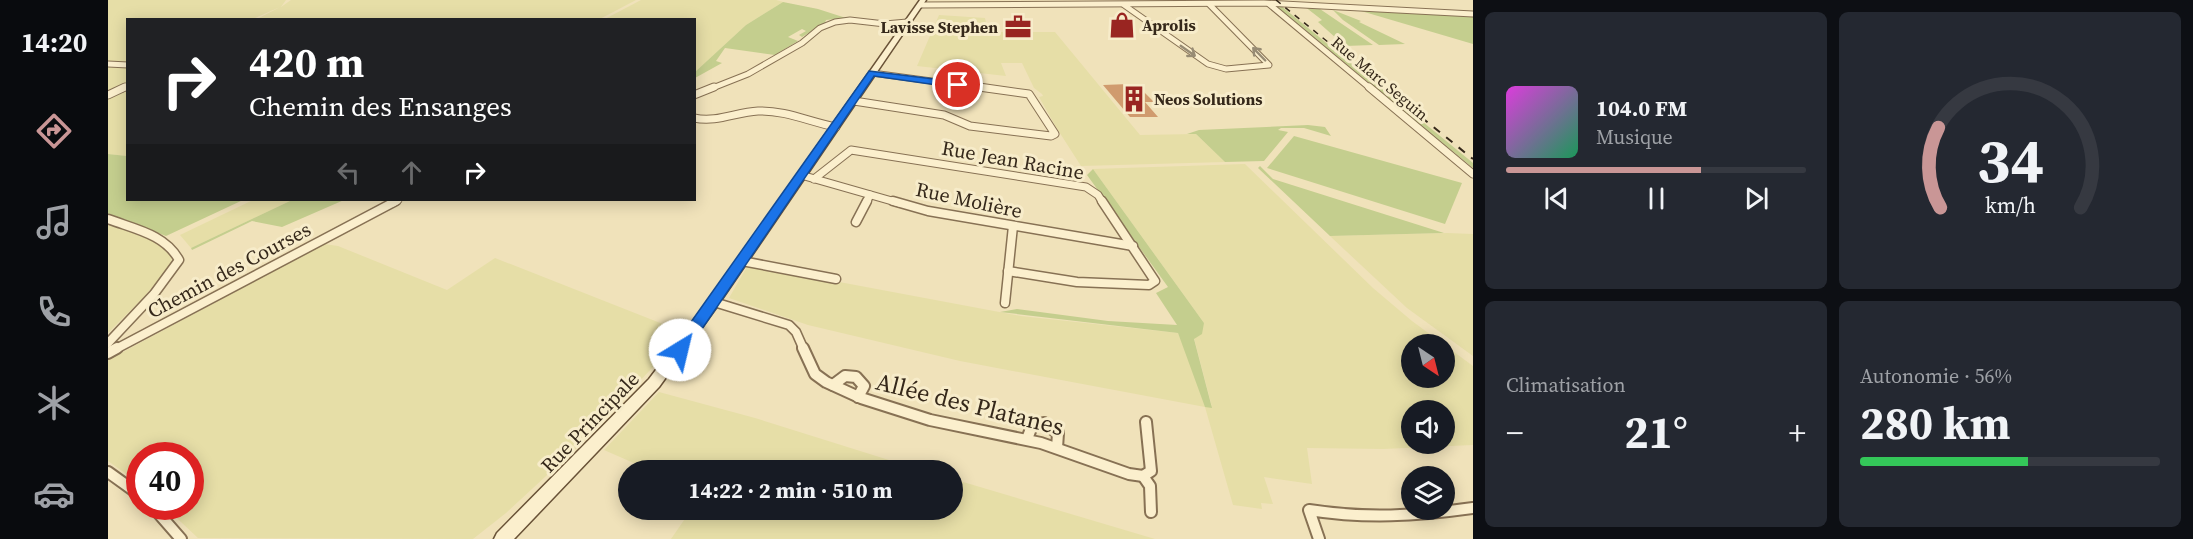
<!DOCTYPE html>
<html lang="fr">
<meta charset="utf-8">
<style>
:root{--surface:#171b24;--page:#242831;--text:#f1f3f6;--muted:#9ea1a6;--line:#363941;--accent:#c99696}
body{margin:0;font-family:"Source Serif 4",serif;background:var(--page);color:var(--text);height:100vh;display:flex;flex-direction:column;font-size:22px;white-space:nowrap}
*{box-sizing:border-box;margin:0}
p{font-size:20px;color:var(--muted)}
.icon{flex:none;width:33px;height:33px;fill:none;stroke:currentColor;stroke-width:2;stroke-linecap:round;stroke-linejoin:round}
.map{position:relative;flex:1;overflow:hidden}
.details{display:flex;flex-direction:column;gap:12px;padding:12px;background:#0d0f14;width:720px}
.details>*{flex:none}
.hud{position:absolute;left:18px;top:18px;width:570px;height:183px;border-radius:0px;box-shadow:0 3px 15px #0003;background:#202124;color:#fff;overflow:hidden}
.needle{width:39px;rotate:145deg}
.buttons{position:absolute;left:1293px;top:334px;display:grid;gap:12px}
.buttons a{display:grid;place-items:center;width:54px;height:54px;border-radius:50%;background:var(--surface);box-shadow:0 3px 15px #0003;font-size:30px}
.speed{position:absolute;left:18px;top:442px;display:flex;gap:12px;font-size:30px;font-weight:700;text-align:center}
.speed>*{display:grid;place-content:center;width:78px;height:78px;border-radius:50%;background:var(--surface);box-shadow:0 3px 15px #0003;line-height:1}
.speed .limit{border:9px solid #d22;background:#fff;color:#111}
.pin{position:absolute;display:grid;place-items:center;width:51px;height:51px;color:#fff;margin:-26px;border:3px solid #fff;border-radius:50%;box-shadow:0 2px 6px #0007}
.me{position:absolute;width:66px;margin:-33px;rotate:36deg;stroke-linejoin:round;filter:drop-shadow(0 0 4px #0008)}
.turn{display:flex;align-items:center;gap:21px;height:126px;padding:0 24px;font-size:27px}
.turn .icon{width:78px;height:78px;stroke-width:2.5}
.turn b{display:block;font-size:42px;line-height:51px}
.lanes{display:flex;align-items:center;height:57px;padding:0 24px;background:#0003;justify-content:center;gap:30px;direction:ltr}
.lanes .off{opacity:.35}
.big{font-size:45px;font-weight:700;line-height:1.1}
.details .tile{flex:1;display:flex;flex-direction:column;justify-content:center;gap:9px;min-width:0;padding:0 21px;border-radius:9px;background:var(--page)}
.details .dial{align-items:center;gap:0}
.dial svg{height:156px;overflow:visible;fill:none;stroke:var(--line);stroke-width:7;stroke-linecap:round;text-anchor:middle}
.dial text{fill:var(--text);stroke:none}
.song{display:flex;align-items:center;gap:18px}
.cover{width:72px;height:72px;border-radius:9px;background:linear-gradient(135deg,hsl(300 70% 55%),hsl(150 70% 35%))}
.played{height:6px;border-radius:3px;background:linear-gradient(90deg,var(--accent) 65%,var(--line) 65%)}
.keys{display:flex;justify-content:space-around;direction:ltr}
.heat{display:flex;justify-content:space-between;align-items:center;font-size:33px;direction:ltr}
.charge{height:9px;border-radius:4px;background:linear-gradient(90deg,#34c759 56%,var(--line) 0)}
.details .tiles{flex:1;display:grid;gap:12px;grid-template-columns:repeat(2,1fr)}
.trip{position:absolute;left:510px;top:460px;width:345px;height:60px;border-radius:30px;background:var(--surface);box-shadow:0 3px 15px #0003;font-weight:700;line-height:60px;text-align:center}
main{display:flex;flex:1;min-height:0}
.tab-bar{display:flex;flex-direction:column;width:108px;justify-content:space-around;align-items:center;background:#090b0e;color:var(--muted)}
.tab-bar .icon{width:42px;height:42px}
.tab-bar .active{color:var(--accent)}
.tab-bar b{font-size:27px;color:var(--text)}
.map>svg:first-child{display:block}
.farmland{fill:#e6dea7;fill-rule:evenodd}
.green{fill:#c4ce8e}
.building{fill:#d09b6e}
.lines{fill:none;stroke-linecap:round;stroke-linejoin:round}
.street-far3-casing{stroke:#877154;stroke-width:7}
.street-far2-casing{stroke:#877154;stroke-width:9}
.street-far1-casing{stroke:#877154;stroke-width:11}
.street-casing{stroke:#877154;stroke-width:14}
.secondary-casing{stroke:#695237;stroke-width:3}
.street-far3{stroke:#fbefcd;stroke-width:5}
.street-far2{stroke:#fbefcd;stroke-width:7}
.street-far1{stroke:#fbefcd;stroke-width:8}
.street{stroke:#fbefcd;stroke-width:10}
.secondary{fill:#fbefcd;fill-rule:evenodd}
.rail-far1{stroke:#35281a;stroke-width:1.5;stroke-dasharray:6 6;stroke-linecap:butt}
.rail{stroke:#35281a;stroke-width:2;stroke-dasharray:8 8;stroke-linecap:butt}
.oneway{stroke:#988c74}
.route{fill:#1a73e8;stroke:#114b97;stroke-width:1.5}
.labels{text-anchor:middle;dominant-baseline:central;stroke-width:6;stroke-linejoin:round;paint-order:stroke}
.far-poi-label{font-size:16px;font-weight:bold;fill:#35281a;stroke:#f7ecca;text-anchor:start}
.far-street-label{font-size:16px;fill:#35281a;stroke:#f7ecca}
.street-label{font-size:20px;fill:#35281a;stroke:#f7ecca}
.near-street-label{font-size:24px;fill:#35281a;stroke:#f7ecca}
</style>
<main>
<nav class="tab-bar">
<b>14:20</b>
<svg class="icon active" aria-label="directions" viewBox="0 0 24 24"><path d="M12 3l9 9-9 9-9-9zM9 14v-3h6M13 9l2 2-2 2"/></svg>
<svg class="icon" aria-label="music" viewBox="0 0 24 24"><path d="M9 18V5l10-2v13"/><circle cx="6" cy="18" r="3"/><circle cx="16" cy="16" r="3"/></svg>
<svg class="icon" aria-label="phone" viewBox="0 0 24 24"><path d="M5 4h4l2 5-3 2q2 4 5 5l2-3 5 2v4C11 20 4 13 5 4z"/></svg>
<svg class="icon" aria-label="climate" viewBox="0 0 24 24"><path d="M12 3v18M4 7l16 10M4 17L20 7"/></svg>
<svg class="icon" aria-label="car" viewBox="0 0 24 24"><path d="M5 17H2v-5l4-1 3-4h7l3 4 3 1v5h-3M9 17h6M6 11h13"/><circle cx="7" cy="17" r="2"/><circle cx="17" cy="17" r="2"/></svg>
</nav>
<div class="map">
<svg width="1365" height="539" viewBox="0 0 1365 539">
<rect width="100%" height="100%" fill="#f0e2ba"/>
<!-- farmland -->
<g class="farmland">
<polygon points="0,0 178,0 173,7 183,0 528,0 490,20 149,19 172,7 145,19 20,20 19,62 0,61"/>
<polygon points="533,0 668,0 675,2 638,25 587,72 586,20 495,20"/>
<polygon points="831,15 877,18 880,32 947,32 1032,135 1088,134 1117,162 973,166 948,127 931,97 935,96 934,94 926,88 914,63 893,63 898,76 809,66"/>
<polygon points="0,65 20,66 19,84 0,93"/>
<polygon points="19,88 19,156 0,154 0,97"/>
<path d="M 1137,164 L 1265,288 L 1304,321 L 1365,366 L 1365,445 L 1275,449 L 1199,448 L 1204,484 L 1156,477 L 1165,504 L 1153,503 L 1154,509 L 1125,505 L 1097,407 L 852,361 L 700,325 L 621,298 L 640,265 L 913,316 L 1070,333 L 1104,407 L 1086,338 L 1096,323 L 985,169 ZM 1304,345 L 1336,345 L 1336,378 L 1304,378 ZM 1304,411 L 1336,411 L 1336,444 L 1304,444 Z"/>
<polygon points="145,200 184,200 83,248 72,235"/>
<polygon points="0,223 47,242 63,256 64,263 36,297 0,333"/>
<polygon points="1339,233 1365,234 1365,356 1299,308 1222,236"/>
<polygon points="216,244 230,246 339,290 387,258 570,330 567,339 557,354 477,440 398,513 365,539 90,538 57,507 82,507 82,456 32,456 31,483 0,461 0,360"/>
<polygon points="551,392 647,418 816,471 544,471 496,450"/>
<polygon points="845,479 1047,539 563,539 583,510 844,510"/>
</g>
<!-- green -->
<g class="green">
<polygon points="675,2 710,9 738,18 718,20 717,23 694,37 691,35 698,31 694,29 680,37 690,41 667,55 617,48 608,61 614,63 587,78 587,72 638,25"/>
<polygon points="1166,5 1172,5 1365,163 1365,168"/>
<polygon points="1196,6 1209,7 1265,45 1237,46 1210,22 1214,20"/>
<polygon points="1225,10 1253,21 1251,22 1297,44 1271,45 1235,20"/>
<polygon points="1253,11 1365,16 1365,44"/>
<polygon points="1200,125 1217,127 1223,136 1196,128 1173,128 1170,130 1180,132 1156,161 1117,162 1088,134 1079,134 1091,130"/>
<polygon points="1186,136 1354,183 1337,224 1159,168"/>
<polygon points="0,154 19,156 20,200 135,200 58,236 0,214"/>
<polygon points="1152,166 1165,179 1336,233 1222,236 1150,168"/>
<polygon points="985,169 1096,323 1094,334 1086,339 1104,408 1097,407 1070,333 892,312 909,309 1000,321 1069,325 1048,293 1060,287 979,175"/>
<polygon points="184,200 236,200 174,227 144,221 84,250 83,248"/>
</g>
<!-- building -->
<polygon class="building" points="1021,84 1026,90 1034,90 1046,102 1037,102 1050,117 1022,117 995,85"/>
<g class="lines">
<!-- street-far3 casing -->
<g class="street-far3-casing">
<g id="street-far3">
<polyline points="1161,4 1263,89"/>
<polyline points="812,5 1156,3 1365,14"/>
<polyline points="1016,5 1100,64 1118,69 1161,65 1101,4"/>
<polyline points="0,64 20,65"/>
<polyline points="764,73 883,89"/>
<polyline points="14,89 20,86"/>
<polyline points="602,89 640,74 694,43 712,28 727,22 742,20 777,24 799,22"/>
</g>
</g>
<!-- street-far2 casing -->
<g class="street-far2-casing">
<g id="street-far2">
<polyline points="1261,87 1365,174"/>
<polyline points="0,95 17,87"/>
<polyline points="586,95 606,87"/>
<polyline points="746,101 836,115 862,126 943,136 947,134 921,94 871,87"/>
<path d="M 586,118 C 609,123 628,112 650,111 C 677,110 702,122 728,127"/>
<polyline points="693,175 791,203"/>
<polyline points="706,179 743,150 978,187 990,195 995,203"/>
<polyline points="285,203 290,200"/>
<polyline points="758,203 762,195"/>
</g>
</g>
<!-- street-far1 casing -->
<g class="street-far1-casing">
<g id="street-far1">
<polyline points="785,201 820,211 1025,246"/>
<path d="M 0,219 C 26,229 57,234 71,260 L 46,294 L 0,343"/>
<polyline points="748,222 759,201"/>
<polyline points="634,261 728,279"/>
<polyline points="900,271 969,282 1041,285 1047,281 994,201"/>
<polyline points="606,302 681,325 688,332 696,350"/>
<polyline points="897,303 905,226"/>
<polyline points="6,350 288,201"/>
</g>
</g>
<!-- street casing -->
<g class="street-casing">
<g id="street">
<polyline points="695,348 707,374 718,382 753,398 822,420 933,443 1021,474 1035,476"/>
<polyline points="0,353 9,348"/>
<polyline points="725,385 737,376 748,377 756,386 750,397"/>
<polyline points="1038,422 1043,471 1035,476 1042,486 1043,512"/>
<polyline points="919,439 924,426 936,423 950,433 949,448"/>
<polyline points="0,472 32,495"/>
<polyline points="45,507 73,539"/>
<path d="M 1211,539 L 1201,510 C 1258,519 1308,516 1365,508"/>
</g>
</g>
<!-- secondary casing -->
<g class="secondary-casing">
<polygon id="secondary" points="812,0 818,0 610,305 551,387 406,539 386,539 389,533 541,379 602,299"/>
</g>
<!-- street-far3 -->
<use href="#street-far3" class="street-far3"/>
<!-- street-far2 -->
<use href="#street-far2" class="street-far2"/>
<!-- street-far1 -->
<use href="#street-far1" class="street-far1"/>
<!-- street -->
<use href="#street" class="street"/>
<!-- secondary -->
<use href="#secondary" class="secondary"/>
<!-- rail-far1 -->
<polyline class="rail-far1" points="1168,0 1278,89"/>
<!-- rail -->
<polyline class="rail" points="1276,87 1365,159"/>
</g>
<!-- one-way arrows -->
<defs><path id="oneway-shaft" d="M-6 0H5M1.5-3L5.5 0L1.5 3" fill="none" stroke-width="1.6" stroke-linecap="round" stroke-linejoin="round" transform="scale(1.5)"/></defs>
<g class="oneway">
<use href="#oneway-shaft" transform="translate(1080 51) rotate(35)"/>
<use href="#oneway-shaft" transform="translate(1151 54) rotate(-134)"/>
</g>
<!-- route -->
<polygon class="route" points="761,71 850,82 855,85 850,88 766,76 577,354 566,354 564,350 566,346"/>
<!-- icons -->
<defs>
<g id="shop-bare" transform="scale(2.07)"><path d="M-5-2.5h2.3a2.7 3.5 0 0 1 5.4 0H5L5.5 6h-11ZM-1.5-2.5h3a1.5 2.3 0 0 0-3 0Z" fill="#992521" stroke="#f7ecca" stroke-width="2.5" paint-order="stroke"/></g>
<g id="office-bare" transform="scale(2.07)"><path d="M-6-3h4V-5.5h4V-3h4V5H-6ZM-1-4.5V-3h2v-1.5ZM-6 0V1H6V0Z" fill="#992521" stroke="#f7ecca" stroke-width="2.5" paint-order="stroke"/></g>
<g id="building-bare" transform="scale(2.07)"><path d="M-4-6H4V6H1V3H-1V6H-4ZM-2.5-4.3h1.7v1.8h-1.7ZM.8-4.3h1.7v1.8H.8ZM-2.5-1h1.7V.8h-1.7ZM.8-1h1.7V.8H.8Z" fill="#992521" stroke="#f7ecca" stroke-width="2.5" paint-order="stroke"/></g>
</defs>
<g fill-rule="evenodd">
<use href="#shop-bare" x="1014" y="25"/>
<use href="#office-bare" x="910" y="27"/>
<use href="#building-bare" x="1026" y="99"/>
</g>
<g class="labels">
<!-- far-poi labels -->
<g class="far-poi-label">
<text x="1034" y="25">Aprolis</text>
<text x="890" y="27" text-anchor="end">Lavisse Stephen</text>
<text x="1046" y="99">Neos Solutions</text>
</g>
<!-- far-street labels -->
<g class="far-street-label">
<text transform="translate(1272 78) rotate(40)">Rue Marc Seguin</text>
</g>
<!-- street labels -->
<g class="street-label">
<text transform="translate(905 160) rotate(10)">Rue Jean Racine</text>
<text transform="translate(861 200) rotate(12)">Rue Molière</text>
<text transform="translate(121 270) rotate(-28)">Chemin des Courses</text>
<text transform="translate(482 422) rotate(-46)">Rue Principale</text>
</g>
<!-- near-street labels -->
<g class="near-street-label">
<text transform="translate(862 404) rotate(14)">Allée des Platanes</text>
</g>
</g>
</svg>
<div class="buttons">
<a><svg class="needle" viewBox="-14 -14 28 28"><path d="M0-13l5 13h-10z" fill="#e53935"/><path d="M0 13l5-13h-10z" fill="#9ea1a6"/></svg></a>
<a><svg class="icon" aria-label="sound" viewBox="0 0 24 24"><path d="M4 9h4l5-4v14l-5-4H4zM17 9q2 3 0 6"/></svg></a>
<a><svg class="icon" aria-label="layers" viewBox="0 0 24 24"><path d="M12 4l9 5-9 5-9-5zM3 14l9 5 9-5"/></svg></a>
</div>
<div class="speed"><div class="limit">40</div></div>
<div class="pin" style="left:850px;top:85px;background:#d93025"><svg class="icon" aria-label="arrive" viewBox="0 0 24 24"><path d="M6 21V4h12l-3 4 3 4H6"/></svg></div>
<svg class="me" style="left:572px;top:350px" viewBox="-20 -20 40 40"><circle r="19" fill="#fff"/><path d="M0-13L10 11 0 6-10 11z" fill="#1a73e8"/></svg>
<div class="trip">14:22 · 2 min · 510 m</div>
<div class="hud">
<div class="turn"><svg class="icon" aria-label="right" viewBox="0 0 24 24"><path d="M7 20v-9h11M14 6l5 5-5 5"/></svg><div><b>420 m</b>Chemin des Ensanges</div></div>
<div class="lanes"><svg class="icon off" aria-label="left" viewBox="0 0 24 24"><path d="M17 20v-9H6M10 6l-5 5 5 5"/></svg><svg class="icon off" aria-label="ahead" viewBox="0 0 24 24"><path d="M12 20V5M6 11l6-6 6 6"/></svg><svg class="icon" aria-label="right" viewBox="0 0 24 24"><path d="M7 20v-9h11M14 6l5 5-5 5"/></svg></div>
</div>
</div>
<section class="details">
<div class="tiles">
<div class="tile">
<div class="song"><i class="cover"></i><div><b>104.0 FM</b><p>Musique</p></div></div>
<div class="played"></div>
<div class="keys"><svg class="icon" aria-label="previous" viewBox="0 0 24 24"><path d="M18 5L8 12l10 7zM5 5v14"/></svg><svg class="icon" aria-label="pause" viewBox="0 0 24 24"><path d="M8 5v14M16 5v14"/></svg><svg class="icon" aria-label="next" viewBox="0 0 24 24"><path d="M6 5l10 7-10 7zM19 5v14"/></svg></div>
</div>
<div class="tile dial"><svg viewBox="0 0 100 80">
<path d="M14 69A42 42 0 1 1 86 69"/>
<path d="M14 69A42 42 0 0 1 13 28" stroke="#c99696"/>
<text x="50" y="56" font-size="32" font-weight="700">34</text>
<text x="50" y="72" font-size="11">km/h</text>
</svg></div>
<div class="tile"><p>Climatisation</p>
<div class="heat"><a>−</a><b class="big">21°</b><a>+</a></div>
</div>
<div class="tile"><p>Autonomie · 56%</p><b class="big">280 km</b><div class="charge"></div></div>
</div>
</section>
</main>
